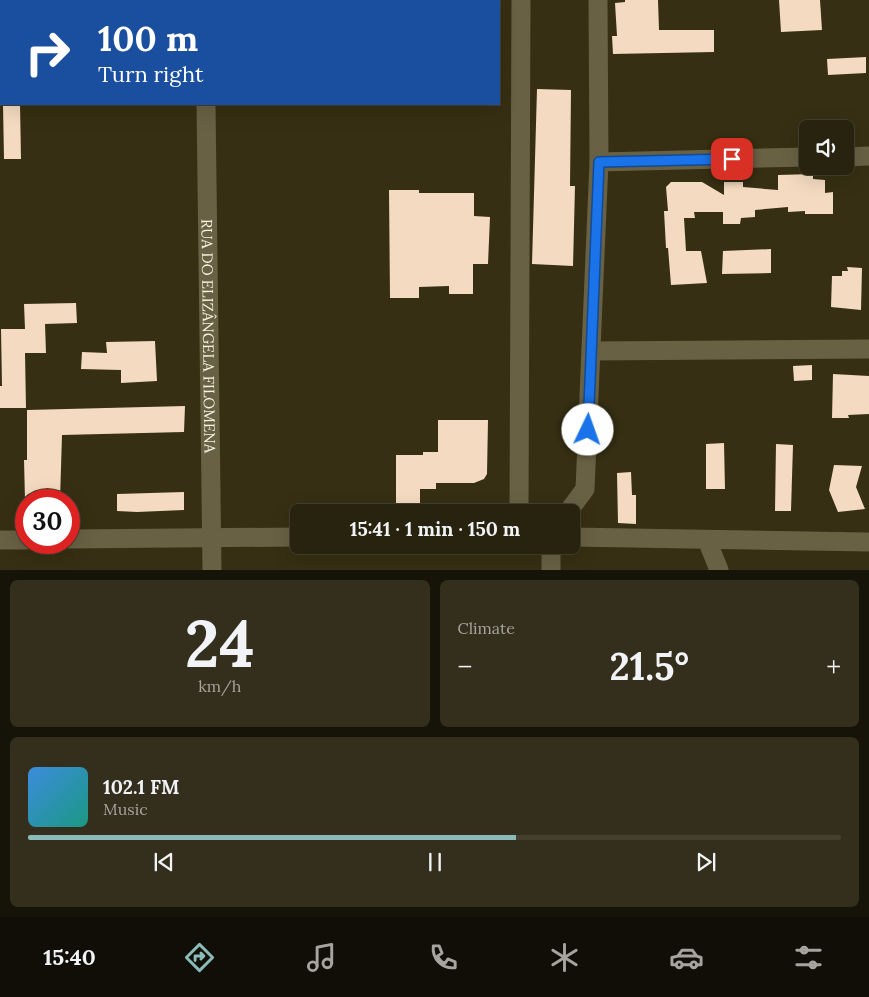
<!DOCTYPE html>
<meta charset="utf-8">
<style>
:root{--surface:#28230e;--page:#342f1c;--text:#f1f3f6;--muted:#a5a49e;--line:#44402e;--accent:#8bbbb9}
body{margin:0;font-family:Lora,serif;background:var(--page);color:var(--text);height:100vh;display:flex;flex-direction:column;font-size:19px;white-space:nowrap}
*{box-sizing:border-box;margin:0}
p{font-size:16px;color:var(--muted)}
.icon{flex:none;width:28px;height:28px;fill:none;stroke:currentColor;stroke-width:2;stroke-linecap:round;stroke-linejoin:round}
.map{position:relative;height:570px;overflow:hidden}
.details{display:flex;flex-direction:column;gap:10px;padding:10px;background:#161308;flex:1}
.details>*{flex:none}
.hud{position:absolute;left:0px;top:0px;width:500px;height:105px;box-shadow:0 5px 20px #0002,0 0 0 1px var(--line);background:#1a4fa0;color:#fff;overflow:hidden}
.tools{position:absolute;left:799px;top:120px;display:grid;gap:10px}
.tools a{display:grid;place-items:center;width:55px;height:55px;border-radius:8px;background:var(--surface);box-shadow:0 5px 20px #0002,0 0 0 1px var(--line);font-size:25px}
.speed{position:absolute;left:15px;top:489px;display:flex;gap:10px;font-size:25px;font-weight:700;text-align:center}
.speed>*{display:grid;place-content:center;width:65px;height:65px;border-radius:50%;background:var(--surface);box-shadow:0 5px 20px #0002,0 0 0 1px var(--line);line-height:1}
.speed .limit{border:8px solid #d22;background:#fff;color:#111}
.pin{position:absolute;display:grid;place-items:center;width:42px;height:42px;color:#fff;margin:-21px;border-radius:10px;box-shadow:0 2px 8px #0006}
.me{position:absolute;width:55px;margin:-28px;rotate:3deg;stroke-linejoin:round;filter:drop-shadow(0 0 4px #0008)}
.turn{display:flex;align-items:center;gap:18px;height:105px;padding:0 15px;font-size:22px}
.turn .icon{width:65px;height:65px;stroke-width:2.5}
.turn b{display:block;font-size:35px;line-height:42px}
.big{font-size:38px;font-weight:700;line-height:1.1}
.details .widget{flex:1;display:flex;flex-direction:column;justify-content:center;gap:8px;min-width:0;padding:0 18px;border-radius:8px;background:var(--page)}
.details .dial{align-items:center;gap:0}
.dial b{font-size:65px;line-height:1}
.song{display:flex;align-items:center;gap:15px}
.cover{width:60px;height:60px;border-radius:8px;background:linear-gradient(135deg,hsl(210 70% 55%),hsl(170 70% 35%))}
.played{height:5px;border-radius:2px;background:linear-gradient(90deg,var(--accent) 60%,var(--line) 60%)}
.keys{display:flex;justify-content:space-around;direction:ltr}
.heat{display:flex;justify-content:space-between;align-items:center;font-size:28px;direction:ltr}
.details .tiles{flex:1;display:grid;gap:10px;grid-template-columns:1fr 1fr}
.widget:last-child{grid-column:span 2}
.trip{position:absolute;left:290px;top:504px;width:290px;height:50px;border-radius:8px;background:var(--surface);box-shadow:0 5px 20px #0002,0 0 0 1px var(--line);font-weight:700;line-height:50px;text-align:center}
.dock{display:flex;height:80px;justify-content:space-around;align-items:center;background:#100e06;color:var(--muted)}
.dock .icon{width:35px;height:35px}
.dock .active{color:var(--accent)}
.dock b{font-size:22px;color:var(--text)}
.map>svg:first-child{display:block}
.building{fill:#f3dac0}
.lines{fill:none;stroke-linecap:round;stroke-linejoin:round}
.minor{stroke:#696144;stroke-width:19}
.route-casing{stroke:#114b97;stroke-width:12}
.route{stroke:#1a73e8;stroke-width:9}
.labels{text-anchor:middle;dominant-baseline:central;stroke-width:5;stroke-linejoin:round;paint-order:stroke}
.street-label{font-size:15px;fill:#f7f3e3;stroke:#362f13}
</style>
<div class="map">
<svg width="869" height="570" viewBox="0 0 869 570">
<rect width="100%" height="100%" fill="#362f13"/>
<!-- building -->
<g class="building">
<polygon points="625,0 658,0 659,30 714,30 714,52 613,54 612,36 617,36 615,3 625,2"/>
<polygon points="779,0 820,0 822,30 781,32"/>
<polygon points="866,57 866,73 828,75 827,59"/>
<polygon points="537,89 571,90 570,186 575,186 573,266 532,264"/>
<polygon points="3,104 20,104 21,159 4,159"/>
<polygon points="813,174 813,179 825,180 825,193 833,192 833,214 805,214 805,211 788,212 788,207 755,210 755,217 741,218 740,224 723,224 723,212 694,212 695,218 684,218 686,251 701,251 707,283 671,285 668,248 666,248 664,211 668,211 666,187 671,182 702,182 724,195 724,182 743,182 743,187 778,190 778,175"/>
<polygon points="389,190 419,190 419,193 474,193 474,216 490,217 488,264 473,264 473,294 449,294 449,286 419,287 419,298 390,298"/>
<polygon points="771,249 771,273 722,274 723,251"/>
<polygon points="847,267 862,268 861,310 831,307 832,276 842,276 842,271 848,271"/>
<polygon points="76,303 77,323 45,324 46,353 25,353 26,408 0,408 0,386 2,386 1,329 25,329 24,304"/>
<polygon points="155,341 157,381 121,383 121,370 81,369 82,352 107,353 106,342"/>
<polygon points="812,365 812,380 794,381 793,366"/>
<polygon points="833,374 869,376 869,414 848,415 849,418 832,418"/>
<polygon points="185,406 184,432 62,435 60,500 25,500 24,460 27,460 27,410"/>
<polygon points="438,420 488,420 487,474 484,479 474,483 436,483 436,489 420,489 420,506 396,505 396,455 423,455 423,452 438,452"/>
<polygon points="724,443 725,489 706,489 706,444"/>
<polygon points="776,444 793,445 791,511 775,511"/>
<polygon points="834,465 862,466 856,487 865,509 838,512 829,490"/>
<polygon points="631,472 632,495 636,495 636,524 618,523 617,473"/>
<polygon points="184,492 184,510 137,512 117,511 117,494"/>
</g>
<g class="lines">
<!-- minor -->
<g class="minor">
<polyline points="205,0 205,1"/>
<path id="s1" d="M 206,104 L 212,570"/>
<polyline points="845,157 869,156"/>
<polyline points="599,162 808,157"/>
<polyline points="591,351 869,349"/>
<polyline points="519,512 521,0"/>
<polyline points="568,512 585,489 599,162 598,0"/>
<polyline points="571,537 869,542"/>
<polyline points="69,539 299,537"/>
<polyline points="0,540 26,540"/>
<polyline points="707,540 719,570"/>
<polyline points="551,545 551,570"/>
</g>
</g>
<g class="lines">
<!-- route casing -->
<g class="route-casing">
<polyline id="route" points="588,430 599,162 732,159"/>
</g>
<!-- route -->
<use href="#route" class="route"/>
</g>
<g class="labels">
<!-- street labels -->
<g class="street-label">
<text stroke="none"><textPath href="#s1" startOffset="232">RUA DO ELIZÂNGELA FILOMENA</textPath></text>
</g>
</g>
</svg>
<div class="tools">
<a><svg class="icon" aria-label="sound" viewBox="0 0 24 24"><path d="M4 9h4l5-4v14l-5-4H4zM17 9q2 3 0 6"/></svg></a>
</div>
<div class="speed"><div class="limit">30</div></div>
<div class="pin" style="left:732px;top:159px;background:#d93025"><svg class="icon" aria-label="arrive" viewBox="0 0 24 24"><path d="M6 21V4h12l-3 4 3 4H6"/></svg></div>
<svg class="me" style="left:588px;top:430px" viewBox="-20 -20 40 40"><circle r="19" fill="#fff"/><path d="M0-13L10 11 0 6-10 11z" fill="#1a73e8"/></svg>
<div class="trip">15:41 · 1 min · 150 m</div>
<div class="hud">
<div class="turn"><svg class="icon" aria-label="right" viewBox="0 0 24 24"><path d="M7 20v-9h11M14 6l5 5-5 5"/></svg><div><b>100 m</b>Turn right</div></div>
</div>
</div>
<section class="details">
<div class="tiles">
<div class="widget dial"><b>24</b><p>km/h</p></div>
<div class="widget"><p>Climate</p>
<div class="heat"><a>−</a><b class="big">21.5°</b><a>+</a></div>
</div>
<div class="widget">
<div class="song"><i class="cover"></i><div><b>102.1 FM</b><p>Music</p></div></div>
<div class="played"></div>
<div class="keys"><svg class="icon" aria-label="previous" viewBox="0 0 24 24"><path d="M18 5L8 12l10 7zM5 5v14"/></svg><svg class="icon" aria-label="pause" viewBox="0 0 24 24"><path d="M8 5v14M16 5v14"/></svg><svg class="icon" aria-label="next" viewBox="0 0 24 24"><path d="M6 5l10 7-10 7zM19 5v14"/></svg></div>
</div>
</div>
</section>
<nav class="dock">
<b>15:40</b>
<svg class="icon active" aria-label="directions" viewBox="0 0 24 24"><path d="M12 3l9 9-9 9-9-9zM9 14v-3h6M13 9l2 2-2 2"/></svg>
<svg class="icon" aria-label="music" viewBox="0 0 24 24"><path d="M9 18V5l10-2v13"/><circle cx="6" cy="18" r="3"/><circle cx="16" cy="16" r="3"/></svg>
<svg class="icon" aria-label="phone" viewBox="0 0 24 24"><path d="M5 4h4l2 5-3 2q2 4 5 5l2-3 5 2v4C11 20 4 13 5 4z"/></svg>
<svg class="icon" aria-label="climate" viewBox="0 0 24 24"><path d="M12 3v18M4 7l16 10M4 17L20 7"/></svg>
<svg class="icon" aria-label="car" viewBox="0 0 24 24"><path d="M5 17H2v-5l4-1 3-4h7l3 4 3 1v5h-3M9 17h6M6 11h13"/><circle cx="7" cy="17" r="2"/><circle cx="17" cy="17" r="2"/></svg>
<svg class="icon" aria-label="filters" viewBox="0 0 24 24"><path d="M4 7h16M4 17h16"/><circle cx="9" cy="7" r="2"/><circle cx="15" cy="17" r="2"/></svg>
</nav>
